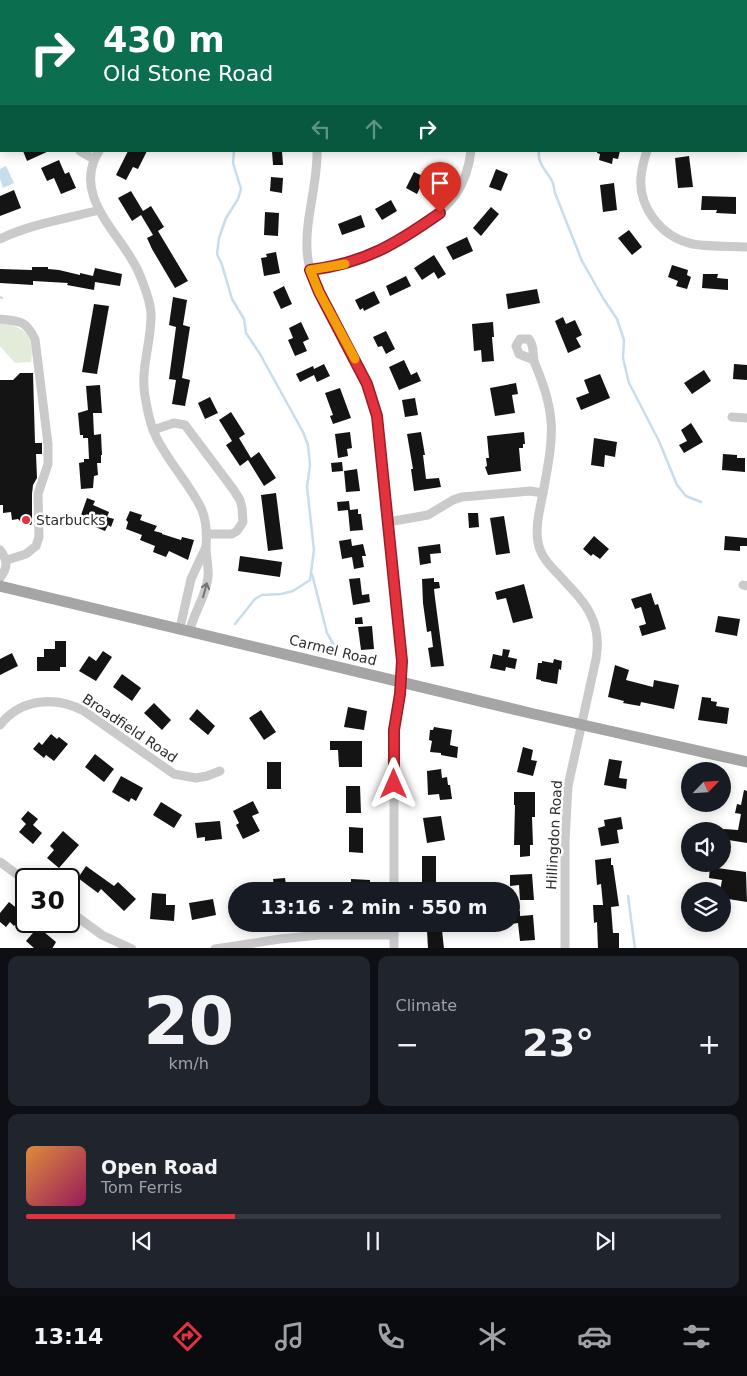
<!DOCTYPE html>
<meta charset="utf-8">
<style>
:root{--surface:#171b24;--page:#20242c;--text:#f1f3f6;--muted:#9ea1a6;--line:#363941;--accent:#e3313d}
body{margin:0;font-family:"DejaVu Sans",sans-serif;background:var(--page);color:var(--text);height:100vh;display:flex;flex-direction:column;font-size:19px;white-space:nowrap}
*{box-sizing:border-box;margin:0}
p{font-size:16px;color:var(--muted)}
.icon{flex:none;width:28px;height:28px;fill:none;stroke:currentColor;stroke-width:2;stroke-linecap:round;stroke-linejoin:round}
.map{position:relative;height:948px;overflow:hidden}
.details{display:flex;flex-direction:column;gap:8px;padding:8px;background:#0d0f14;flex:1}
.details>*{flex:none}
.guide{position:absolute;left:0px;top:0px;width:748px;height:152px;box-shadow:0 2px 12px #0003;background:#0b6e4f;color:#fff;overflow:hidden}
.needle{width:32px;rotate:65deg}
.fabs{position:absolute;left:681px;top:762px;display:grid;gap:10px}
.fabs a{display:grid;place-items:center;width:50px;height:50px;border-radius:50%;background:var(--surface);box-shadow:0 2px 12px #0003;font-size:25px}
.speed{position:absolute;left:15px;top:868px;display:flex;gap:10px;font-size:25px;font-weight:700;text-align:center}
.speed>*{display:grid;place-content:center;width:65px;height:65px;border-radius:50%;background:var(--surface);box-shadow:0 2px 12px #0003;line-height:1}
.speed .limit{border:2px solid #111;border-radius:8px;background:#fff;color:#111}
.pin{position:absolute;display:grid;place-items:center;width:42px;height:42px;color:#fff;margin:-51px -21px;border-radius:50% 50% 50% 0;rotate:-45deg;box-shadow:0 0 5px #0007}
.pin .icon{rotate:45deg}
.me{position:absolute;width:55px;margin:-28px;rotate:0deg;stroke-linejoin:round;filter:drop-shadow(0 0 4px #0008)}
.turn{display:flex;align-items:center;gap:18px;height:105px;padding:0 20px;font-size:22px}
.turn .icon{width:65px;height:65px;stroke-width:2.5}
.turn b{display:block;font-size:35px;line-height:42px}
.lanes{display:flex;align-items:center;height:48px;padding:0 20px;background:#0003;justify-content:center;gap:25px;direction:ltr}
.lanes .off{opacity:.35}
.big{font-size:38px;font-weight:700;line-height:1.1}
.details .card{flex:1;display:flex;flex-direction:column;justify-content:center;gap:8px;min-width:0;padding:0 18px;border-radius:10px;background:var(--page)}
.details .dial{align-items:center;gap:0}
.dial b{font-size:65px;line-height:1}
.song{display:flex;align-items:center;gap:15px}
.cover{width:60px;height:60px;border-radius:8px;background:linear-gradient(135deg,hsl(30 70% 55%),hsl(330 70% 35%))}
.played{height:5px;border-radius:2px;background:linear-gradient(90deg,var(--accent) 30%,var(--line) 30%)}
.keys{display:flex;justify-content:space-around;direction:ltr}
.heat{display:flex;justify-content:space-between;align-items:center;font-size:28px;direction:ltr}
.details .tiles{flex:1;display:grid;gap:8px;grid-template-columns:1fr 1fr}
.card:last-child{grid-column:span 2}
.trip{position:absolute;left:228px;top:882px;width:292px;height:50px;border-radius:25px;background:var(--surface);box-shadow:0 2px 12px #0003;font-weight:700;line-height:50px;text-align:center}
.tabs{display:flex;height:80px;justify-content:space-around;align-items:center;background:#090b0e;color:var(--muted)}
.tabs .icon{width:35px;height:35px}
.tabs .active{color:var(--accent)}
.tabs b{font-size:22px;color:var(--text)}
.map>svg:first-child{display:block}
.green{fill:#e3ebdb}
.water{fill:#c7ddeb}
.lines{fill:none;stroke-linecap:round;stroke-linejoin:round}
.stream{stroke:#c7ddeb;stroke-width:2.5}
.building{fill:#141414}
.minor{stroke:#cacaca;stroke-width:9}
.major{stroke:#a5a5a5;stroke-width:11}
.oneway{stroke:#747474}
.route-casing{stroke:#942028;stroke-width:12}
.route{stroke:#e3313d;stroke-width:9}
.slow{stroke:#f59e0b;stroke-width:9}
.poi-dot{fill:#e3313d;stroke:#fff;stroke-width:2}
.labels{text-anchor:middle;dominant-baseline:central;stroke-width:5;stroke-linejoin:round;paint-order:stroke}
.poi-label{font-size:14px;fill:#2d2d2d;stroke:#fff;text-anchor:start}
.street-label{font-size:14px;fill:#2d2d2d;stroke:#fff}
</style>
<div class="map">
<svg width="747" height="949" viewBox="0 0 747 949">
<rect width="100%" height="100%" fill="#fff"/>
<!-- green -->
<path class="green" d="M 0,323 C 25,326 35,336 31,362 L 15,363 L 0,346 Z"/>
<!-- water -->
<polygon class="water" points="6,166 14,183 3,188 0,179 0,169"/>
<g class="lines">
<!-- stream -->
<g class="stream">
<polyline points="228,1 228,0"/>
<polyline points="564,1 564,0"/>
<polyline points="234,151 233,163 241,189 238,199 226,218 219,238 217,254 222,265 232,299 244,319 246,333 260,354 303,432 308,445 310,465 307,487 314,550 310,580 293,591 281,594 262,595 255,599 235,624"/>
<path d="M 539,151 C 537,164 547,171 552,181 C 554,185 554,189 555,193 L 582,261 L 603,298 L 617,319 L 624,340 L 623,358 L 629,383 L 659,441 L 677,485 L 686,496 L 701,502"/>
<polyline points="0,297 2,298"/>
<polyline points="312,574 327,633 338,652"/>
<polyline points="628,896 635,949"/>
</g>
</g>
<!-- building -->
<g class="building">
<polygon points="23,151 49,151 27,161"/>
<polygon points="128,151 147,151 138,169 133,167 126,180 116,175"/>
<polygon points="272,151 282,151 283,165 273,165"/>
<polygon points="597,151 620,151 618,159 613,158 612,164 599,160 600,154 597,153"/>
<polygon points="689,156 693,187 678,188 675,158"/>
<polygon points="59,160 65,174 69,172 76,188 61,194 54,178 47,181 41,168"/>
<polygon points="496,169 508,174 501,191 489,187"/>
<polygon points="414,172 425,177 417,194 406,188"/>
<polygon points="271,177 283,178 282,193 270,191"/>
<polygon points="614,183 617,210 603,212 600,185"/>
<polygon points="14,190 21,208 0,216 0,196"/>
<polygon points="131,191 143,211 151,206 164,227 158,231 188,281 175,288 152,249 147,238 153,235 141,215 132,221 118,198"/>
<polygon points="702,196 736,197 736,214 716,213 717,210 701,210"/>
<polygon points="391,200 397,211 382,220 375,209"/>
<polygon points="491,207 499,214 481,236 473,228"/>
<polygon points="265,212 279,213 278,236 264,235"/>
<polygon points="361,215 365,227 342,235 338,224"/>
<polygon points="629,230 642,247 632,255 618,238"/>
<polygon points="467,237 473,251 453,260 446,247"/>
<polygon points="276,252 280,273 264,276 261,258 267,257 266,254"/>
<polygon points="434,255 446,274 438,279 434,272 422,280 414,268"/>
<polygon points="672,265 688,270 687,275 691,277 687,289 676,286 678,281 668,277"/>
<polygon points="32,267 48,267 48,269 59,270 80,275 80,273 93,276 95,268 122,274 120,286 95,282 94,290 67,285 68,283 33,281 33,285 0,283 0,269 32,270"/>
<polygon points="703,274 718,274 717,278 728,279 728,290 702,288"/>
<polygon points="406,276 411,286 390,296 386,286"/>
<polygon points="284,286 292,304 281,309 273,292"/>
<polygon points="537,289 540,303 508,309 506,294"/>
<polygon points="374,291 380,303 364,311 363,308 360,310 355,300"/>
<polygon points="173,297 187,300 183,325 190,327 182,378 190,380 185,406 172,404 176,380 169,379 176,327 169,325"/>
<polygon points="94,304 109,306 97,374 82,372"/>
<polygon points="563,317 566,324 575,320 582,335 576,338 581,347 568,353 555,321"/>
<polygon points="301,322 309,339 303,342 307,351 295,356 288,340 293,338 289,328"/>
<polygon points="493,322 494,337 492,337 494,361 482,362 481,350 474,351 472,324"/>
<polygon points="386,331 395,349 386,354 382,346 378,347 373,337"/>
<polygon points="404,360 411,375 417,372 421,381 399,390 389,367"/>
<polygon points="324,364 330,376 317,382 314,375 300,382 296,374 313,366 314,369"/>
<polygon points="734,364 747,365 747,380 733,379"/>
<polygon points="704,370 711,381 692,394 684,383"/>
<polygon points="20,373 33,373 35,443 42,443 42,454 36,454 37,478 33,485 32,494 32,523 31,525 24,525 18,519 12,520 11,512 3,513 3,505 0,505 0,380 13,380"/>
<polygon points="600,374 610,398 581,410 576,398 589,393 584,380"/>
<polygon points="516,383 518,394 512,395 515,413 495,416 490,388"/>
<polygon points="100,385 102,413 93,413 94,435 101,434 102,455 101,455 101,463 97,463 98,475 94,476 93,488 81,489 79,463 84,462 84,459 89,459 88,438 83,438 83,435 80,435 78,413 88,410 86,386"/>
<polygon points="340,388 351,418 333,424 330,416 333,415 325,393"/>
<polygon points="210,397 218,413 205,419 198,403"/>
<polygon points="415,398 418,415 405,417 402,400"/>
<polygon points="231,412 245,434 239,438 251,458 259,452 276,478 264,486 248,460 240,466 226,445 232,441 219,420"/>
<polygon points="691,423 703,442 684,453 679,445 687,441 681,430"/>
<polygon points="350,432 352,448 347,449 348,456 338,458 335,434"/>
<polygon points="421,432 425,455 423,455 426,479 439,478 441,487 414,491 411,469 413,469 407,434"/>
<polygon points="524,432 525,444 523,444 523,448 519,448 521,471 488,475 485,467 487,466 486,458 489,458 487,436"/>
<polygon points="594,438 617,442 615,457 605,455 604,467 591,465"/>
<polygon points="723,454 737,455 737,458 745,458 745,472 722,470"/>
<polygon points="342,462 343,471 332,472 331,463"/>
<polygon points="357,469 360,491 346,492 344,471"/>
<polygon points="276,493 283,549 268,551 261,495"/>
<polygon points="87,498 95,501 93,505 109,512 107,517 114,519 111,527 108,525 105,531 93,526 95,521 81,515"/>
<polygon points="349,501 350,510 358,509 358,514 361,514 363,530 350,531 348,510 338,511 337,502"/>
<polygon points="130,511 142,515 140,520 157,526 154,531 162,533 162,534 181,540 182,537 194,540 188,560 169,551 166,557 153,552 155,546 140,540 142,535 126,529 128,522 126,520"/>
<polygon points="468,513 478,513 479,527 469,528"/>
<polygon points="504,516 510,553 496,555 490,518"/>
<polygon points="594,536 609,549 600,559 593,554 591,556 583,549"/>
<polygon points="725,536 747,538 747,546 740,546 740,551 724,550"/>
<polygon points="351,539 352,546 363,544 366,556 362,556 364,567 354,569 352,557 342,559 339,541"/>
<polygon points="440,544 441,553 430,554 431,563 420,565 418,547"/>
<polygon points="240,556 282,562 280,577 238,571"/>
<polygon points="360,578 362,595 369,594 370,602 353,605 349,579"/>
<polygon points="434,578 434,582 439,582 440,588 434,589 435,598 444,666 431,667 428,648 433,647 431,631 427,632 423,603 422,579"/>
<polygon points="524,584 533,618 513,623 506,598 497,600 495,592"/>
<polygon points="651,593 655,605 658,604 666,629 642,636 639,626 646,624 641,607 635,609 631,599"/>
<polygon points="718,616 740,619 737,636 715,632"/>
<polygon points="362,617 363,624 355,624 355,618"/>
<polygon points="372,626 374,649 361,650 358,627"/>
<polygon points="55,641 66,641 66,667 60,667 60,671 37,671 37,657 44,657 44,649 55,649"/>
<polygon points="503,649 510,650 508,657 517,659 515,669 506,667 505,671 490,668 493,654 502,656"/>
<polygon points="103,651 112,657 96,681 79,671 89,656 96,661"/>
<polygon points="12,653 18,666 0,675 0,659"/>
<polygon points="554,659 562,661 561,670 559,669 557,684 541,681 541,680 536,679 538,663 542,663 542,661 553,663"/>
<polygon points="615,665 629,670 626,680 653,687 654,680 679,685 674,709 641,702 640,706 623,703 624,701 608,697"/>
<polygon points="122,674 141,688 132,701 113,687"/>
<polygon points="702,697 711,698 711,701 717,702 716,706 729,708 727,724 698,720"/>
<polygon points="154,703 171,720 162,730 144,713"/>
<polygon points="348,707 367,711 364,730 344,727"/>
<polygon points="197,709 215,726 208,735 189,719"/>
<polygon points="261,710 276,732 264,740 249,718"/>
<polygon points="434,727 452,730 450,745 458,747 457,758 441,755 441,753 430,752 432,741 429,740 430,730 433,730"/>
<polygon points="51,734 57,739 59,737 68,744 54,761 46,755 44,758 33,749 39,742 42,745"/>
<polygon points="330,741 362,741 362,767 339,767 338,750 330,750"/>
<polygon points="523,747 533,750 531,760 537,761 533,776 517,772"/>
<polygon points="95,754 114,769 104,782 85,767"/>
<polygon points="609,759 622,761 619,778 627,779 626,789 604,785"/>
<rect x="267" y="762" width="14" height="27"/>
<polygon points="441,769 442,778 447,777 448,785 450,785 452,799 440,800 439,794 428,795 427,771"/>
<polygon points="121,776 143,788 136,801 131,798 129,802 112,792"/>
<polygon points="346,786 360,786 361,813 346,813"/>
<polygon points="744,790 747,791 747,843 722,839 724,829 738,830 741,814 735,813 737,804 741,805"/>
<polygon points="514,792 535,792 535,817 532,817 533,845 530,845 530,856 520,857 520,845 514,845 515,805 514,805"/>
<polygon points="253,801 259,813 252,816 260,831 243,839 236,825 239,823 233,811"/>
<polygon points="161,802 182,815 174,828 153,815"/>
<polygon points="28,811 38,819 33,825 42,833 33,844 19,832 26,824 21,819"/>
<polygon points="441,816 445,840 427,843 423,818"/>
<polygon points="621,817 623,829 617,830 619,843 601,846 598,828 605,826 604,820"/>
<polygon points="220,821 222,839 205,841 205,837 197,838 195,823"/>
<polygon points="349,827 363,828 363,853 349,852"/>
<polygon points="63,831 79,845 59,868 47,858 54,850 50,846"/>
<rect x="422" y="856" width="14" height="26"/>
<polygon points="611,858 611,865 613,865 619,906 611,907 613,933 619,933 619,949 598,949 597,922 594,923 593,905 603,905 601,884 597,885 595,860"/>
<polygon points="86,866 114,886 118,882 136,899 124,911 101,889 98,893 78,878"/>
<polygon points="710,867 746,872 747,902 722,898 722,891 720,891 722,880 709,878"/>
<polygon points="532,874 534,900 520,900 519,885 510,886 510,875"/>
<polygon points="285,878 287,891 275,891 273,879"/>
<polygon points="351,879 370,880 370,889 366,889 366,891 351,891"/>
<polygon points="152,893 166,894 166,905 175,905 174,921 150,919"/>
<polygon points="213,899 216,915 192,920 189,903"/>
<polygon points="9,902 24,914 14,926 10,922 6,927 0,922 0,913"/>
<polygon points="520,911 520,916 533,915 535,940 520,941 518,923 511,924 511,912"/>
<polygon points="38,927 56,942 52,949 35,949 26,941"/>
<polygon points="442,930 444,949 428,948 427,931"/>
</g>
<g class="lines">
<!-- minor -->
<g class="minor">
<polyline points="463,0 463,1"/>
<polyline points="302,1 302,0"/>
<polyline points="746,12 747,12"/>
<polyline points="0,14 1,14"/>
<polyline points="0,62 1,66"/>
<polyline points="80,151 94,159"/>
<path d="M 99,151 C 70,197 123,235 139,273 C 144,285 150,300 151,313 C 152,341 140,368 145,396 C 148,415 152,433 163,449 C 175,470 192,488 202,510 C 207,523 207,534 206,547 C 206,557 209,567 208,577 C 206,597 194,612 190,630"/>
<path d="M 317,151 C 318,189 301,227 309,265 C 318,308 351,345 368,385 C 375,403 378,422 380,441 L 402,661 L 401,694 L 394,730 L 394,891"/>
<path d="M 647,151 C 645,157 643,163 642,170 C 635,204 660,237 693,244 C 711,247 730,246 747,247"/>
<path d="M 0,239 C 31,224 66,219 99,210"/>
<path d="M 310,270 C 354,264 390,249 426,223 C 437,214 448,206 456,194 C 465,181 469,167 471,151"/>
<path d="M 0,319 C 20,321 25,320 35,339 L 48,444 L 48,464 L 38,494 L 39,537 L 36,546 L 26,554 L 7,560"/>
<path d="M 534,360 L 519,354 L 516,346 L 520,339 L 529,339 C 536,349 531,354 535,364 C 558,417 553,438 543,493 C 540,509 535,527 538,542 C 540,555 549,565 558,574 C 583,601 603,619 596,659 L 568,786 L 565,841 L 565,949"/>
<polyline points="732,417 747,418"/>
<polyline points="153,430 174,423 185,425 233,489 240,500 242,508 243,522 237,531 232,534 208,534"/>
<polyline points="388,522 428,515 453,500 462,497 530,491 543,493"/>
<path d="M 0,550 C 8,561 8,567 0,578"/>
<polyline points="743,585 747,586"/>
<polyline points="180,628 191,579 206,547"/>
<path d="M 0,725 C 21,698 56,696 84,711 L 174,774 L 196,778 L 207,776 L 220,771"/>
<polyline points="0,862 26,881"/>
<polyline points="69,911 102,935 132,949"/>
<polyline points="215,949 280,939 319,935 394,935"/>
<polyline points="394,949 394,924"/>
</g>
<!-- major -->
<polyline class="major" points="0,586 534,714 747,762"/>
</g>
<!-- one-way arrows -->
<defs><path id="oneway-shaft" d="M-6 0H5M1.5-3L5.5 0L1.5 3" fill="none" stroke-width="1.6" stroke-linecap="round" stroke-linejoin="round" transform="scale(1.25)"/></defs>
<use class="oneway" href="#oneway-shaft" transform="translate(205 590) rotate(-75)"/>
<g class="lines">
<!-- route casing -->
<g class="route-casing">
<path id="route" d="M 394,784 L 394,730 L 400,694 L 402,661 L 377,416 L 367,384 L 319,292 L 310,270 C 365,263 396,244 440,213"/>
</g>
<!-- route -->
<use href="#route" class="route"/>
<!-- slow -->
<polyline class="slow" points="345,264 310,270 319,292 355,359"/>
</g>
<!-- markers -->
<circle class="poi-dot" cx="26" cy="520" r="5"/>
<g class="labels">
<!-- poi labels -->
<g class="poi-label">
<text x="36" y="520">Starbucks</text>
</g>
<!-- street labels -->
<g class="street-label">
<text transform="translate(333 650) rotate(14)">Carmel Road</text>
<text transform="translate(130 728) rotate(34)">Broadfield Road</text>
<text transform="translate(554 835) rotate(-87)">Hillingdon Road</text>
</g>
</g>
</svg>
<div class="fabs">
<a><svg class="needle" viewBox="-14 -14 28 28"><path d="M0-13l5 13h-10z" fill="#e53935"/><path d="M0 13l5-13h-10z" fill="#9ea1a6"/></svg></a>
<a><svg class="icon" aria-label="sound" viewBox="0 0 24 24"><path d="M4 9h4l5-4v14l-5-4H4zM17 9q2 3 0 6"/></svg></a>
<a><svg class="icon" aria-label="layers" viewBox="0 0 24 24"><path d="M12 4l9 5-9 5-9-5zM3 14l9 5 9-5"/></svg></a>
</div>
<div class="speed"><div class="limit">30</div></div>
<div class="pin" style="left:440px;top:213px;background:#d93025"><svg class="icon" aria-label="arrive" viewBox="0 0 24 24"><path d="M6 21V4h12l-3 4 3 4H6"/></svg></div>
<svg class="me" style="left:394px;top:784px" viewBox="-20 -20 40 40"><path d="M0-17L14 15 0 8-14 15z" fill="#e3313d" stroke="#fff" stroke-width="4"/></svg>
<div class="trip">13:16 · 2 min · 550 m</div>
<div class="guide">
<div class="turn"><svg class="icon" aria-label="right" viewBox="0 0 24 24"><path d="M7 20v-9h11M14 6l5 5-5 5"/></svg><div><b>430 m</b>Old Stone Road</div></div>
<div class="lanes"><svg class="icon off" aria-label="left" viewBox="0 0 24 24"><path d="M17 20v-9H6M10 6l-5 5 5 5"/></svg><svg class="icon off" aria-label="ahead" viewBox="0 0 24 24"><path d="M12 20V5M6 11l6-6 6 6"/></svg><svg class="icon" aria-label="right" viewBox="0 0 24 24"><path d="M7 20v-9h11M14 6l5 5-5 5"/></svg></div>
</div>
</div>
<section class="details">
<div class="tiles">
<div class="card dial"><b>20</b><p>km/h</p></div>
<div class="card"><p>Climate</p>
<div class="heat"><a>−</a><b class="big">23°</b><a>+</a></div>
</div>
<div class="card">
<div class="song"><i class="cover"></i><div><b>Open Road</b><p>Tom Ferris</p></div></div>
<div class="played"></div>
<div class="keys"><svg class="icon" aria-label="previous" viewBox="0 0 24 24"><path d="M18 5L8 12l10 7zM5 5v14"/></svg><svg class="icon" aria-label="pause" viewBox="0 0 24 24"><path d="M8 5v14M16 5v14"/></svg><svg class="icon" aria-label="next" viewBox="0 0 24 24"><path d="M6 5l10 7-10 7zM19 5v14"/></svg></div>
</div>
</div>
</section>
<nav class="tabs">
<b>13:14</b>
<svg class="icon active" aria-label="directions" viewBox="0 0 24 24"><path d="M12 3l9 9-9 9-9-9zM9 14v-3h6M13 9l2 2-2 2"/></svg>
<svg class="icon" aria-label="music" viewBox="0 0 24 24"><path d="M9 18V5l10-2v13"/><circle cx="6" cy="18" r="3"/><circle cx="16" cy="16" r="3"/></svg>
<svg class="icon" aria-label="phone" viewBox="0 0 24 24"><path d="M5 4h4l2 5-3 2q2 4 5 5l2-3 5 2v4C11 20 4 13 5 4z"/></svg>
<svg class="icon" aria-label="climate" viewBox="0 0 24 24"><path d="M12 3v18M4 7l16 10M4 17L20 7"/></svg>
<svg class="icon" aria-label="car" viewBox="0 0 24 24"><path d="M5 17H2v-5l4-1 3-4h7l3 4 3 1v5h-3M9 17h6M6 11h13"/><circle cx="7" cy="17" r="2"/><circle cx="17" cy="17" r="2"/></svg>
<svg class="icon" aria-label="filters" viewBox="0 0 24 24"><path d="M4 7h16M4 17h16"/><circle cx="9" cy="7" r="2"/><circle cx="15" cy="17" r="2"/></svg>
</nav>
